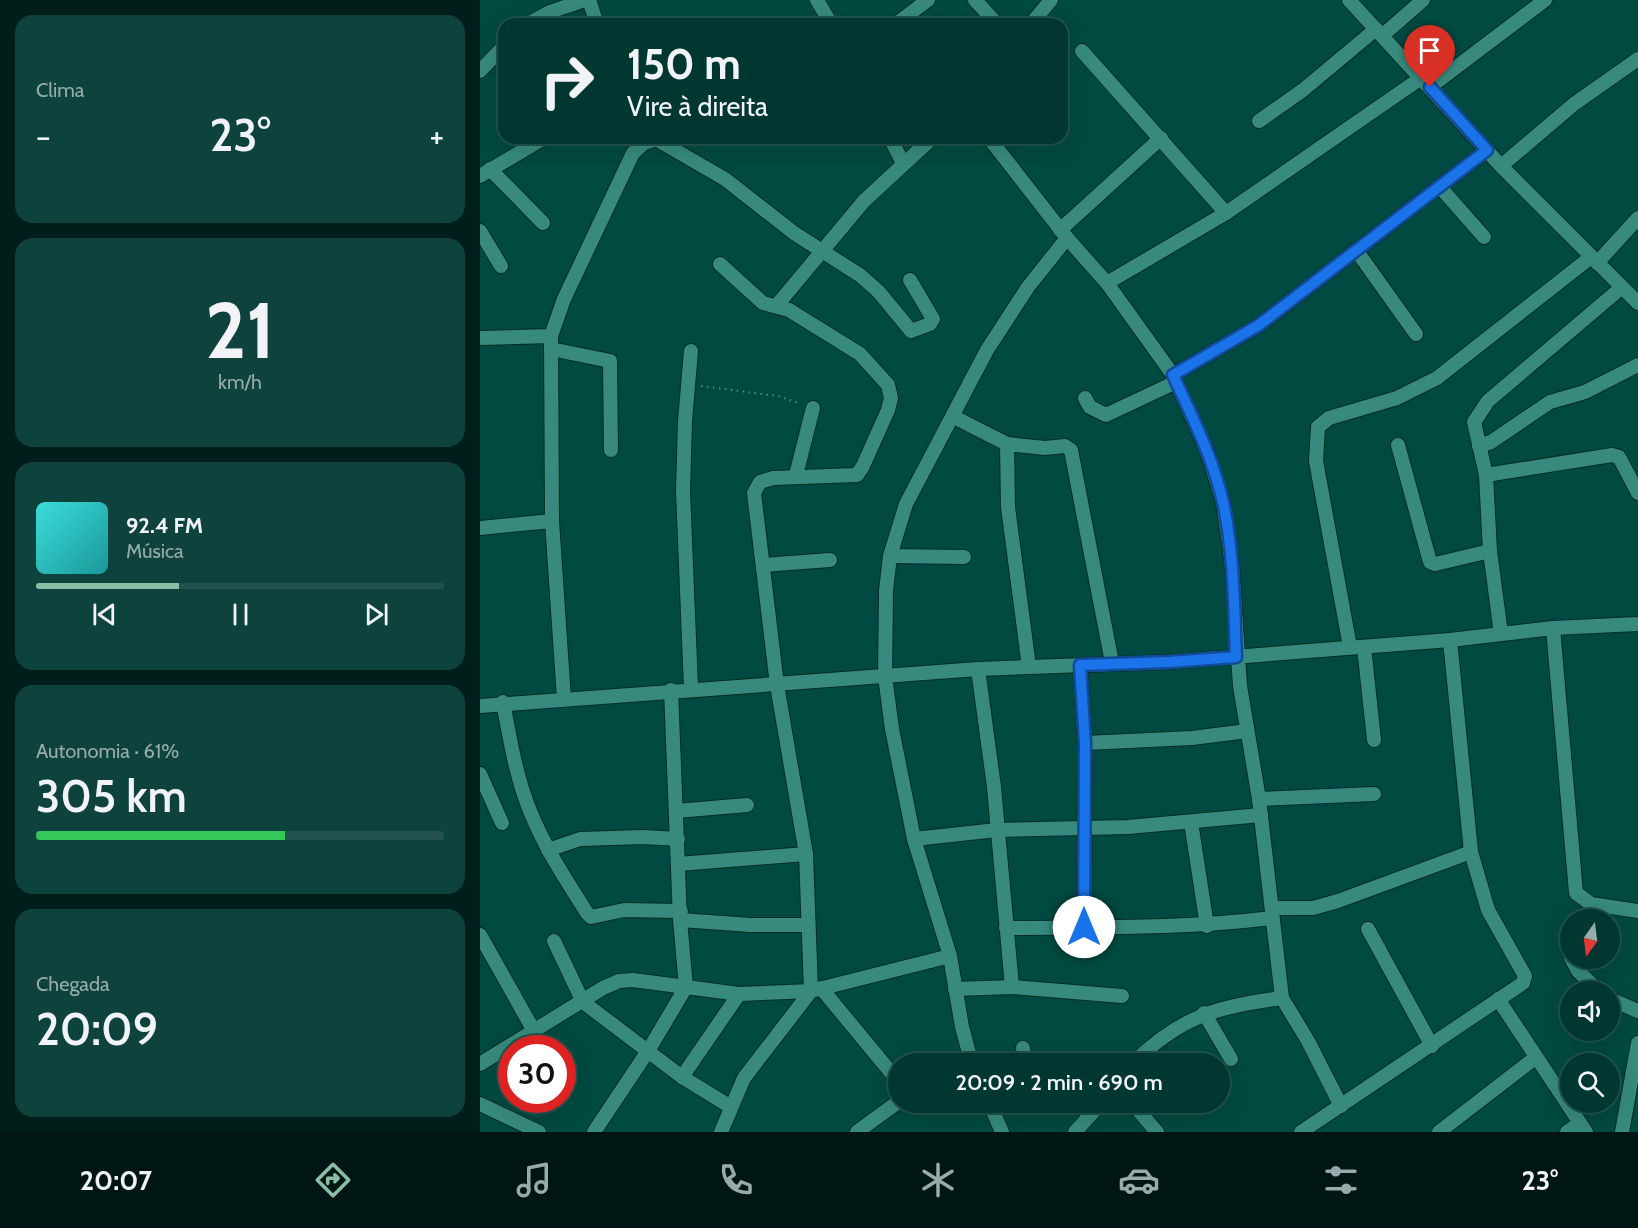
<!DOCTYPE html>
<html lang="pt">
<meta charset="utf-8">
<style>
:root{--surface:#003831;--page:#0e433d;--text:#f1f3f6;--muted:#95acab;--line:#22524d;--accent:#8abfa5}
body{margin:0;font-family:Cabin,sans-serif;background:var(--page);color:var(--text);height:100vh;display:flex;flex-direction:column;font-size:22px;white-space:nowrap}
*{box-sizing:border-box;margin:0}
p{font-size:20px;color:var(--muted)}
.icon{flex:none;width:33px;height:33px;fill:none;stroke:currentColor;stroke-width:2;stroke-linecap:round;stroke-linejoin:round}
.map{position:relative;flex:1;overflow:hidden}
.panel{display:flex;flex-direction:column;gap:15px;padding:15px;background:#001f1b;width:480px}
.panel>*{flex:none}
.guide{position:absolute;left:18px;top:18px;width:570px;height:126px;border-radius:18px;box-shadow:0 6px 24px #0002,0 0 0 2px var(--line);background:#003831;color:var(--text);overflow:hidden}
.needle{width:39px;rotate:194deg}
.fabs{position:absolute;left:1080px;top:909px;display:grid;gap:12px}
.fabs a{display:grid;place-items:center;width:60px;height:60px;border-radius:50%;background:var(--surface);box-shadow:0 6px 24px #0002,0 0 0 2px var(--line);font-size:30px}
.speed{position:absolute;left:18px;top:1035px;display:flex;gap:12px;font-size:30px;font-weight:700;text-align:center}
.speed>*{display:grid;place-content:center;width:78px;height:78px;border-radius:50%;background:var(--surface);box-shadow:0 6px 24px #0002,0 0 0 2px var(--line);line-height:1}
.speed .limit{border:9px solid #d22;background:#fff;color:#111}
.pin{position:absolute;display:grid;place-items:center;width:51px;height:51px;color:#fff;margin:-62px -26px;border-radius:50% 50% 50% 0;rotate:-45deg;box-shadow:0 0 6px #0007}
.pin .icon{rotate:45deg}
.me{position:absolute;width:66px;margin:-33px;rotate:0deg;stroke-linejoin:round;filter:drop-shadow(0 0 4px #0008)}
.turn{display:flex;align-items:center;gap:21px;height:126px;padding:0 30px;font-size:27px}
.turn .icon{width:78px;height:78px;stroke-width:2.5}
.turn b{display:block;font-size:42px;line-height:51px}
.big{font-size:45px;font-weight:600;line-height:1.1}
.panel .card{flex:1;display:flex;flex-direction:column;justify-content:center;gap:9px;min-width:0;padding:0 21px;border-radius:18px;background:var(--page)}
.panel .dial{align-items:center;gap:0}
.dial b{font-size:78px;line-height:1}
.song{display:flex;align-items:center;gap:18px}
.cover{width:72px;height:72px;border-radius:9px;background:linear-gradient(135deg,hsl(180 70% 55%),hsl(180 70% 35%))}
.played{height:6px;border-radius:3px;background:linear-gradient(90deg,var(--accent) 35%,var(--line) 35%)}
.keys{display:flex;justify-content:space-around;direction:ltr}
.heat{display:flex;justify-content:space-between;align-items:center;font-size:33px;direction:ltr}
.charge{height:9px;border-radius:4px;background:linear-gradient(90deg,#34c759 61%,var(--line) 0)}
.trip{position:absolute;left:408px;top:1053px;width:342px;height:60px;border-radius:30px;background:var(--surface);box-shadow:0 6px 24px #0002,0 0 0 2px var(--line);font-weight:600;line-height:60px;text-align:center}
.menu{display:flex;height:96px;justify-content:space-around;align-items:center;background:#001614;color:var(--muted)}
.menu .icon{width:42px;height:42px}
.menu .current{color:var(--accent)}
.menu b{font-size:27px;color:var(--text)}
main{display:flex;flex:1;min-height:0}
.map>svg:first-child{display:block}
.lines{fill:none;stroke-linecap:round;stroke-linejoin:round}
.minor-casing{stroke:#002d27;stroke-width:16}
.path{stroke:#508c83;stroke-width:2;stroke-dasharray:1.5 4.5;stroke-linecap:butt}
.minor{stroke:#378a7d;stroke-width:14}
.route-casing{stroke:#114b97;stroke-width:15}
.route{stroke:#1a73e8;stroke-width:10}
</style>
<main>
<section class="panel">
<div class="card"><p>Clima</p>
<div class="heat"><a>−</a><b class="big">23°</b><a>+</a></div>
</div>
<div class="card dial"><b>21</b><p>km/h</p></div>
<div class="card">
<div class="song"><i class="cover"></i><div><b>92.4 FM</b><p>Música</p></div></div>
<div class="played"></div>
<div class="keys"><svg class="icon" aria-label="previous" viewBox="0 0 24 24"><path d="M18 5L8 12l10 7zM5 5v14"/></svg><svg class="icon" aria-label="pause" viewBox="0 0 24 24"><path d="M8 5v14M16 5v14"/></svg><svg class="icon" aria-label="next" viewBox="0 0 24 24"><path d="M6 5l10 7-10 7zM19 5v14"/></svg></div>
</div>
<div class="card"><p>Autonomia · 61%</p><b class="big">305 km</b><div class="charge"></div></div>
<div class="card"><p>Chegada</p><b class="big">20:09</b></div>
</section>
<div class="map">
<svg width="1158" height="1132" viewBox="0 0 1158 1132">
<rect width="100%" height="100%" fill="#004a41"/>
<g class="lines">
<!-- minor casing -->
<g class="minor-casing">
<g id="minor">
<polyline points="109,0 117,24"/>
<polyline points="337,0 351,24"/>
<polyline points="495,0 517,24"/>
<polyline points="869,0 1021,166 1158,303"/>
<polyline points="48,24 70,12 105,0"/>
<polyline points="416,24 448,0"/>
<polyline points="551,24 571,0"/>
<polyline points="903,35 943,0"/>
<polyline points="602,51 746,213"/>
<polyline points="0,71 24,46"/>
<polyline points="950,87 1065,0"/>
<polyline points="779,121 823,90 896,29"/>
<polyline points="174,138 245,179 314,233 381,276 399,292 431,331 450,324 453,319 430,280"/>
<polyline points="410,138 423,163"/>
<polyline points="509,138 587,238 627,283 693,375 727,451 743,502 752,565 760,686 779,799 802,998"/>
<polyline points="1021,166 1094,104 1158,59"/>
<polyline points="10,169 63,223"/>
<polyline points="0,176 64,138"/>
<polyline points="960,187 1004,237"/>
<polyline points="580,230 681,138"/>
<polyline points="0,231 21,266"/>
<polyline points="876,250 936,334"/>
<polyline points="1117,263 1158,218"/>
<polyline points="240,264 283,303 309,310 380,354 408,385 411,398 408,410 383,466 377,475 293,478 280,482 274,493 297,685 326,854 331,991 264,1078 241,1132"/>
<polyline points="627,283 746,213 941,78"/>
<polyline points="297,305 384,201 452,138"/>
<polyline points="0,338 71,336"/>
<polyline points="71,349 130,361 131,450"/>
<polyline points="693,375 779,325 1007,150"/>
<polyline points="605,398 610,407 626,415 696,382"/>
<polyline points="474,417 527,444"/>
<polyline points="918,445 950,562 955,564 1010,551"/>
<polyline points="999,446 1011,442 1070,402 1105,392 1158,365"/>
<polyline points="316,475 333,408"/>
<polyline points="1006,475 1132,455 1139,457 1158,493"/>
<polyline points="0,528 72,521"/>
<polyline points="410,556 484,557"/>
<polyline points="283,565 350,560"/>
<polyline points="1073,628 1096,893 1111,904 1158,911"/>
<polyline points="1021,634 1010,551 1006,475 994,422 1008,401 1141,288"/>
<polyline points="870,647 836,461 838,427 849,418 917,398 957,378 1111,257"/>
<polyline points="884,647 894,740"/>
<polyline points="600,665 605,743 604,927"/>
<polyline points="549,667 528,507 527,444 565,448 585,446 591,450 632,663"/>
<polyline points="498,669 514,787 532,987"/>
<polyline points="211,688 203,491 205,421 211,351"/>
<polyline points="84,699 72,521 71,336 84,299 153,153 164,143 179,138"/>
<path d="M 23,702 C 30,739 36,777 50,811 C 65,848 86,880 107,913 L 111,917 L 144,910 L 201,911"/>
<polyline points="0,706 498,669 689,662 970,640 1073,628 1158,624"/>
<polyline points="605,743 712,738 767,731"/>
<polyline points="0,774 22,823"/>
<polyline points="779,799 894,794"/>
<polyline points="196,811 267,805"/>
<polyline points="711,822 727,926"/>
<polyline points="434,839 517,830 648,827 781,815"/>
<polyline points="68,850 100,839 163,837 198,839"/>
<polyline points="198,864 326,854"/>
<polyline points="792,908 833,908 858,901 991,852"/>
<polyline points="200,920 271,925 328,925"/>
<path d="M 526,928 C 616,927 703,929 792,918"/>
<polyline points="888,929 952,1046"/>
<polyline points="0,935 54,1031"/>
<polyline points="74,941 103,1002 202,1077 251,1107"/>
<polyline points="1091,958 1098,971 1120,992"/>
<polyline points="341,988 418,1081"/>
<polyline points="475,989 532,987 642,996"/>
<polyline points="1018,999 1106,1132"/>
<polyline points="1130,999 1158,1011"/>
<polyline points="724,1013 751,1059"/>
<polyline points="543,1048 546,1064"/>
<polyline points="0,1064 123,988 139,981 153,980 259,994 331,991 470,956"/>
<polyline points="492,1064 482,1027 470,956 434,839 412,729 405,676 406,591 410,556 426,504 507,350 548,287 587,238"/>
<path d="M 652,1064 C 701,1016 736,1007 802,998 L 828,1041 L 861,1106"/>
<polyline points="202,1077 259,994"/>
<polyline points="509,1102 522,1132"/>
<polyline points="651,1102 677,1132"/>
<polyline points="0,1104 59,1132"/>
<polyline points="114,1132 168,1051 206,987 200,920 191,690"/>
<polyline points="377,1132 418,1102"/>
<polyline points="595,1132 622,1102"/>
<polyline points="821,1132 1043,983 1045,976 1008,910 991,852 970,640"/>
<polyline points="959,1132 1055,1058"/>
<polyline points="1087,1132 1100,1123"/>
<polyline points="1142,1132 1158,1043"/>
</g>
</g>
<!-- path -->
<polyline class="path" points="221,386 298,396 321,404"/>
<!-- minor -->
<use href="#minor" class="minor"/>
</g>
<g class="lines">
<!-- route casing -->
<g class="route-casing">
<path id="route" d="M 604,927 L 605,743 L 600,665 L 689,662 L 756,657 C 754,605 754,553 743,502 C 733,458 712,416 693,375 L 779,325 L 1007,150 L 950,87"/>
</g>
<!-- route -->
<use href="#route" class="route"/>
</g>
</svg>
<div class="fabs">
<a><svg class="needle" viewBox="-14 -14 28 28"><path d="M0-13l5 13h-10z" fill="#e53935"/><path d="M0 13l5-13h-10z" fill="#95acab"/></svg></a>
<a><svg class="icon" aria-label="sound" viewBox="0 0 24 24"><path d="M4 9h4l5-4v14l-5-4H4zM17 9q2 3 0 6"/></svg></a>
<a><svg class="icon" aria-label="search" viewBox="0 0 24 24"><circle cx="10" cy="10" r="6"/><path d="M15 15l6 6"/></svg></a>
</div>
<div class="speed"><div class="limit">30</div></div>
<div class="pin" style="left:950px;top:87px;background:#d93025"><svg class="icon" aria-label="arrive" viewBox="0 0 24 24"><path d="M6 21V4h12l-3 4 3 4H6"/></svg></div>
<svg class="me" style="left:604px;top:927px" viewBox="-20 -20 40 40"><circle r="19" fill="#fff"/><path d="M0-13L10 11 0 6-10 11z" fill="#1a73e8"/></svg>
<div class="trip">20:09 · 2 min · 690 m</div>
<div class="guide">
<div class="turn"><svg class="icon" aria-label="right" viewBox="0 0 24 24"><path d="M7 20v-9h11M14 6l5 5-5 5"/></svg><div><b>150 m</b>Vire à direita</div></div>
</div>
</div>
</main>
<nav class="menu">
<b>20:07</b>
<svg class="icon current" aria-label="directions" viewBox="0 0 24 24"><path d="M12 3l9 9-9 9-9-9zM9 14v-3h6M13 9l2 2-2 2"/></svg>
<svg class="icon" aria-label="music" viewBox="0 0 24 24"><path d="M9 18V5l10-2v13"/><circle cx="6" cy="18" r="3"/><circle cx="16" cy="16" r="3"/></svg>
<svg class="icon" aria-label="phone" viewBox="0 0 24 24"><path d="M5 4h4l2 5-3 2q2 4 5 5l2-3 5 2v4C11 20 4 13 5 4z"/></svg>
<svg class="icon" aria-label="climate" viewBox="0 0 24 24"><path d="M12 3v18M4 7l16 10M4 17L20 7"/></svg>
<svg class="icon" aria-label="car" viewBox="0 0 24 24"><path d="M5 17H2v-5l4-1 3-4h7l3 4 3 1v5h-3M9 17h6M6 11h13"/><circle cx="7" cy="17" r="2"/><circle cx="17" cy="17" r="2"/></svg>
<svg class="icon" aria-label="filters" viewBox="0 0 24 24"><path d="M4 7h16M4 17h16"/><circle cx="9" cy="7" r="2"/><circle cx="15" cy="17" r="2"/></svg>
<b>23°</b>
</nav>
